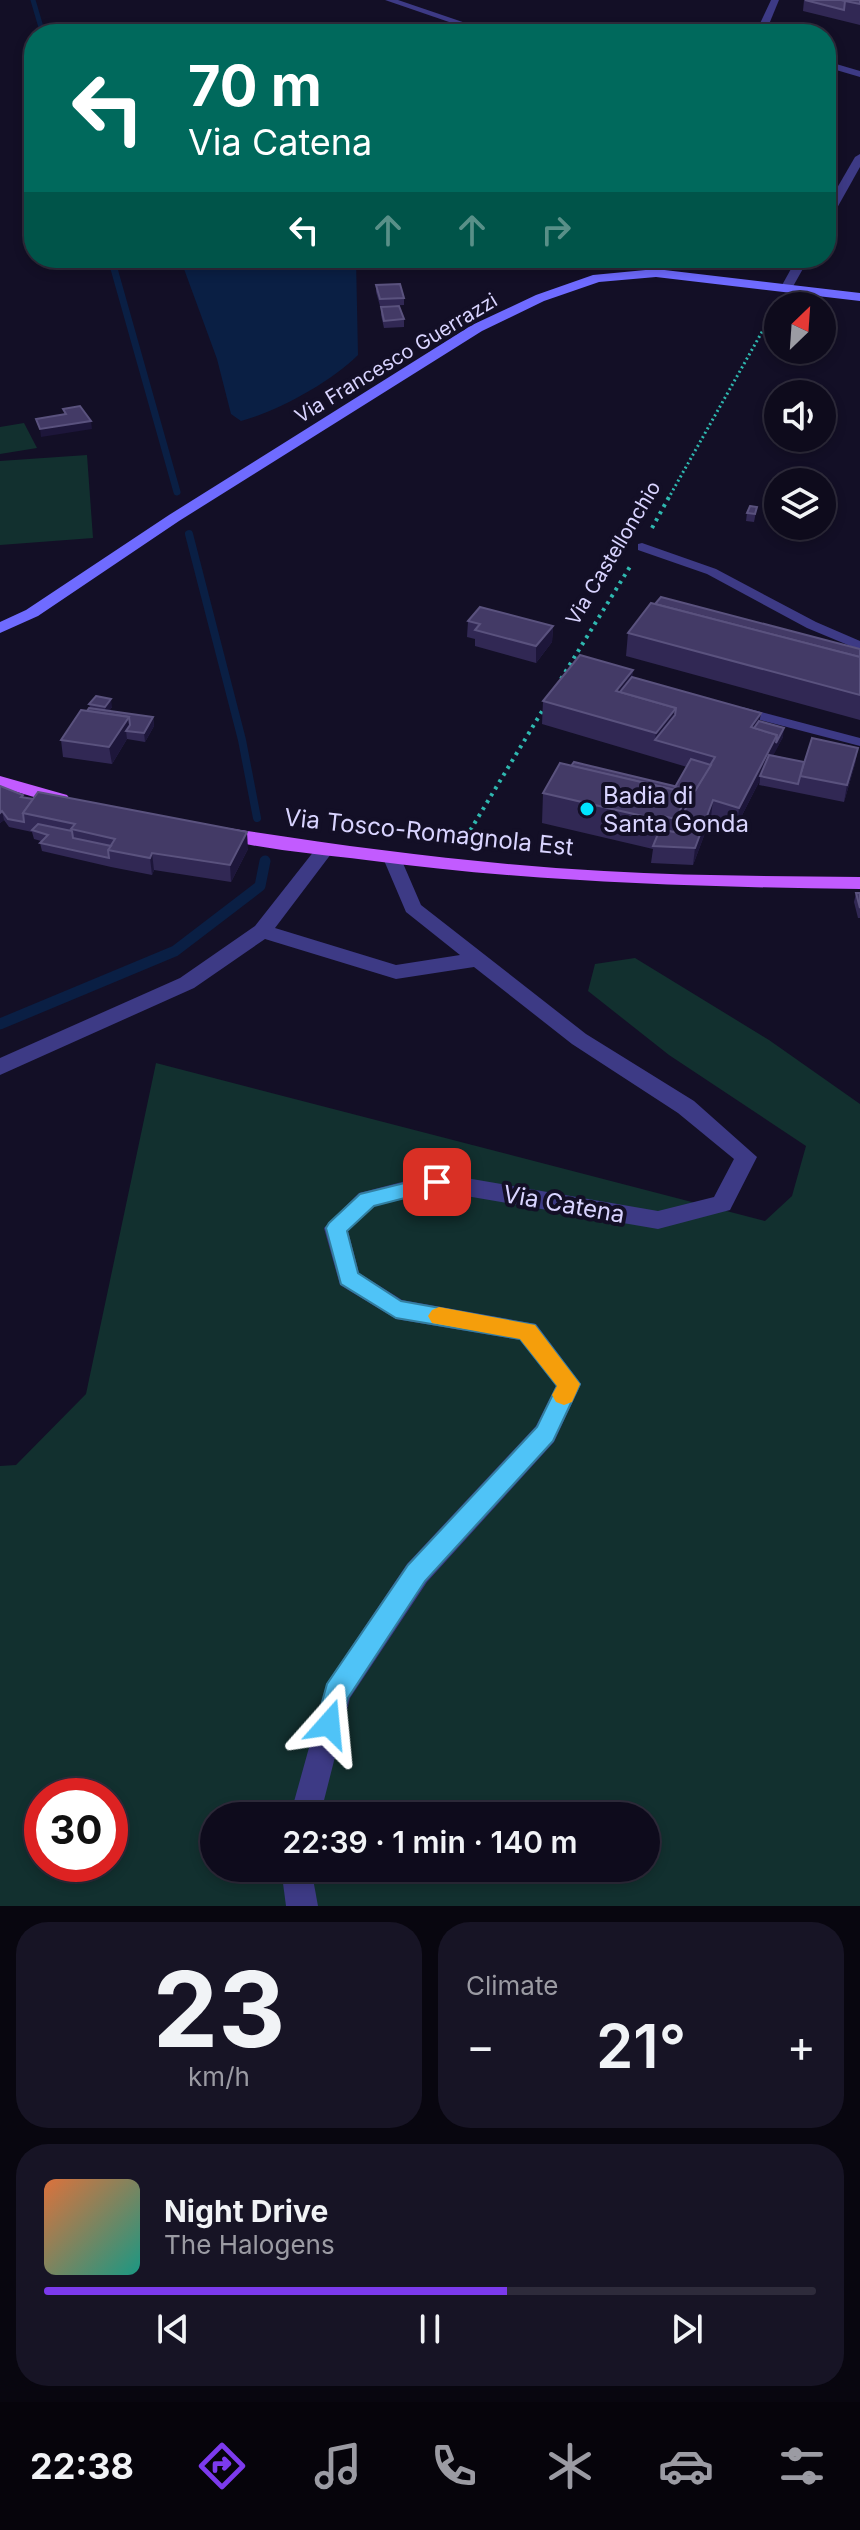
<!DOCTYPE html>
<meta charset="utf-8">
<style>
:root{--surface:#0e0b1c;--page:#171425;--text:#f1f3f6;--muted:#9b9ba3;--line:#2e2b3b;--accent:#7c3aed}
body{margin:0;font-family:Inter,sans-serif;background:var(--page);color:var(--text);height:100vh;display:flex;flex-direction:column;font-size:30px;white-space:nowrap}
*{box-sizing:border-box;margin:0}
p{font-size:26px;color:var(--muted)}
.icon{flex:none;width:44px;height:44px;fill:none;stroke:currentColor;stroke-width:2;stroke-linecap:round;stroke-linejoin:round}
.map{position:relative;height:1906px;overflow:hidden}
.details{display:flex;flex-direction:column;gap:16px;padding:16px;background:#08060f;flex:1}
.details>*{flex:none}
.hud{position:absolute;left:24px;top:24px;width:812px;height:244px;border-radius:32px;box-shadow:0 4px 12px #0003,0 0 0 2px var(--line);background:#00695c;color:#fff;overflow:hidden}
.needle{width:52px;rotate:25deg}
.buttons{position:absolute;left:764px;top:292px;display:grid;gap:16px}
.buttons a{display:grid;place-items:center;width:72px;height:72px;border-radius:50%;background:var(--surface);box-shadow:0 4px 12px #0003,0 0 0 2px var(--line);font-size:40px}
.speed{position:absolute;left:24px;top:1778px;display:flex;gap:16px;font-size:40px;font-weight:700;text-align:center}
.speed>*{display:grid;place-content:center;width:104px;height:104px;border-radius:50%;background:var(--surface);box-shadow:0 4px 12px #0003,0 0 0 2px var(--line);line-height:1}
.speed .limit{border:12px solid #d22;background:#fff;color:#111}
.pin{position:absolute;display:grid;place-items:center;width:68px;height:68px;color:#fff;margin:-34px;border-radius:16px;box-shadow:0 4px 12px #0006}
.me{position:absolute;width:88px;margin:-44px;rotate:18deg;stroke-linejoin:round;filter:drop-shadow(0 0 6px #0008)}
.turn{display:flex;align-items:center;gap:28px;height:168px;padding:0 32px;font-size:36px}
.turn .icon{width:104px;height:104px;stroke-width:2.5}
.turn b{display:block;font-size:56px;line-height:68px}
.lanes{display:flex;align-items:center;height:76px;padding:0 32px;background:#0003;justify-content:center;gap:40px;direction:ltr}
.lanes .off{opacity:.35}
.big{font-size:60px;font-weight:600;line-height:1.1}
.details .tile{flex:1;display:flex;flex-direction:column;justify-content:center;gap:12px;min-width:0;padding:0 28px;border-radius:32px;background:var(--page)}
.details .dial{align-items:center;gap:0}
.dial b{font-size:104px;line-height:1}
.song{display:flex;align-items:center;gap:24px}
.cover{width:96px;height:96px;border-radius:12px;background:linear-gradient(135deg,hsl(20 70% 55%),hsl(170 70% 35%))}
.played{height:8px;border-radius:4px;background:linear-gradient(90deg,var(--accent) 60%,var(--line) 60%)}
.keys{display:flex;justify-content:space-around;direction:ltr}
.heat{display:flex;justify-content:space-between;align-items:center;font-size:44px;direction:ltr}
.details .tiles{flex:1;display:grid;gap:16px;grid-template-columns:1fr 1fr}
.tile:last-child{grid-column:span 2}
.trip{position:absolute;left:200px;top:1802px;width:460px;height:80px;border-radius:40px;background:var(--surface);box-shadow:0 4px 12px #0003,0 0 0 2px var(--line);font-weight:600;line-height:80px;text-align:center}
.dock{display:flex;height:128px;justify-content:space-around;align-items:center;background:#06040b;color:var(--muted)}
.dock .icon{width:56px;height:56px}
.dock .active{color:var(--accent)}
.dock b{font-size:36px;color:var(--text)}
.map>svg:first-child{display:block}
.green{fill:#12302f;fill-rule:evenodd}
.water{fill:#0a1f44}
.lines{fill:none;stroke-linecap:round;stroke-linejoin:round}
.stream-far3{stroke:#0a1f44;stroke-width:5}
.stream-far2{stroke:#0a1f44;stroke-width:7}
.stream-far1{stroke:#0a1f44;stroke-width:8}
.stream{stroke:#0a1f44;stroke-width:11}
.path-far1{stroke:#2fb8b0;stroke-width:3;stroke-dasharray:2 3;stroke-linecap:butt}
.path{stroke:#2fb8b0;stroke-width:4;stroke-dasharray:3 5;stroke-linecap:butt}
.service{fill:#3d3a85;fill-rule:evenodd}
.minor{fill:#3d3a85;fill-rule:evenodd}
.secondary{fill:#6f6bff;fill-rule:evenodd}
.primary{fill:#c25bff;fill-rule:evenodd}
.wall{fill:#312854}
.shaded-wall{fill:#1d163a}
.building{fill:#433a66;stroke:#5a527e;stroke-width:2}
.route{fill:#4fc3f7;stroke:#337fa1;stroke-width:2}
.slow{fill:#f59e0b}
.poi-dot{fill:#00e5ff;stroke:#130f26;stroke-width:3}
.labels{text-anchor:middle;dominant-baseline:central;stroke-width:8;stroke-linejoin:round;paint-order:stroke}
.far-street-label{font-size:20px;fill:#d9d4ff;stroke:#130f26}
.poi-label{font-size:24px;fill:#d9d4ff;stroke:#130f26;text-anchor:start}
.street-label{font-size:24px;fill:#d9d4ff;stroke:#130f26}
</style>
<div class="map">
<svg width="860" height="1906" viewBox="0 0 860 1906">
<rect width="100%" height="100%" fill="#130f26"/>
<!-- green -->
<g class="green">
<polygon points="24,423 37,448 0,454 0,427"/>
<polygon points="87,455 93,538 0,545 0,461"/>
<path d="M 635,958 L 769,1040 L 860,1104 L 860,1906 L 0,1906 L 0,1466 L 16,1465 L 86,1394 L 156,1063 L 765,1221 L 792,1196 L 806,1146 L 669,1055 L 588,991 L 595,964 ZM 42,1796 L 110,1796 L 110,1864 L 42,1864 ZM 214,1816 L 646,1816 L 646,1868 L 214,1868 Z"/>
</g>
<!-- water -->
<path class="water" d="M 180,258 L 356,258 L 358,355 C 331,382 278,411 241,421 L 231,414 L 217,359 Z"/>
<g class="lines">
<!-- stream-far3 -->
<polyline class="stream-far3" points="33,0 43,34"/>
<!-- stream-far2 -->
<polyline class="stream-far2" points="111,258 177,492"/>
<!-- stream-far1 -->
<polyline class="stream-far1" points="189,534 242,740 257,818"/>
<!-- stream -->
<polyline class="stream" points="0,1024 175,951 260,886 265,861"/>
<!-- path-far1 -->
<polyline class="path-far1" points="668,499 776,307"/>
<!-- path -->
<g class="path">
<polyline points="652,528 669,497"/>
<polyline points="561,679 631,565"/>
<polyline points="462,844 544,708"/>
</g>
<!-- service -->
<g class="service">
<polygon points="642,543 716,569 816,622 860,641 860,650 807,628 707,574 638,550 638,544"/>
<polygon points="742,707 860,738 860,746 737,714 735,711 737,708"/>
</g>
<!-- minor -->
<g class="minor">
<polygon points="385,0 398,0 498,34 484,34"/>
<polygon points="771,0 779,0 765,34 755,34"/>
<polygon points="826,61 860,71 860,77 826,67"/>
<polygon points="860,154 860,167 832,217 826,220 826,207 855,157"/>
<polygon points="797,258 809,258 791,290 783,290 781,287"/>
<polygon points="325,844 334,850 275,928 396,965 460,955 406,912 383,858 385,854 399,854 421,905 586,1034 694,1101 757,1157 730,1210 658,1229 437,1191 374,1206 348,1231 359,1273 402,1300 536,1324 581,1384 554,1442 427,1582 350,1698 320,1816 290,1816 327,1683 407,1564 536,1426 556,1386 520,1340 396,1319 340,1285 324,1228 359,1193 437,1173 658,1211 714,1197 734,1159 678,1113 572,1044 474,967 396,979 265,939 194,988 0,1075 0,1058 180,978 255,926 318,846"/>
<polygon points="281,1868 311,1868 318,1906 286,1906"/>
</g>
<!-- secondary -->
<polygon class="secondary" points="656,269 860,293 860,301 656,277 599,282 544,301 482,331 179,521 38,616 0,633 0,622 26,610 169,515 472,325 536,295 593,275"/>
<!-- primary -->
<g class="primary">
<polygon points="0,776 67,795 70,799 61,805 0,787"/>
<path d="M 222,827 C 349,847 476,864 604,871 C 689,876 775,876 860,877 L 860,889 C 694,887 531,882 366,860 C 317,854 264,850 215,837 L 213,833 L 215,829 Z"/>
</g>
</g>
<!-- wall -->
<g class="wall">
<polygon points="804,0 860,0 860,25 803,11"/>
<polygon points="376,285 404,298 404,305 380,306 376,292"/>
<polygon points="381,307 404,319 404,327 384,328 381,315"/>
<polygon points="757,507 754,522 746,521 747,513"/>
<polygon points="468,621 553,626 552,642 536,663 475,646 475,639 467,637"/>
<polygon points="628,633 860,649 860,720 626,656"/>
<polygon points="633,670 632,677 761,713 759,721 783,737 773,755 804,762 858,748 855,764 844,802 759,785 760,780 737,825 711,817 693,865 651,863 653,849 542,823 543,793 675,787 687,767 542,724 543,701"/>
<polygon points="89,704 112,707 109,711 153,717 154,726 145,742 127,739 112,764 63,757 61,740 90,708"/>
<polygon points="0,786 23,795 24,797 248,849 231,882 154,870 152,875 111,867 42,851 40,843 41,841 34,839 32,832 9,827 4,820 0,823"/>
<polygon points="856,893 860,893 860,918 858,918 854,902"/>
</g>
<!-- shaded-wall -->
<g class="shaded-wall">
<polygon points="91,421 92,429 41,437 40,429"/>
<polygon points="553,626 552,642 536,663 536,646"/>
<polygon points="633,670 631,693 616,691"/>
<polygon points="111,699 112,707 106,716 105,707"/>
<polygon points="676,708 673,732 655,740 656,733"/>
<polygon points="761,713 758,730 751,727"/>
<polygon points="129,717 130,731 126,731 127,739 112,764 109,747"/>
<polygon points="153,717 154,726 145,742 144,733"/>
<polygon points="784,728 783,737 762,777 760,776 760,780 737,825 739,808 777,735"/>
<polygon points="858,748 855,764 844,802 847,785"/>
<polygon points="688,793 685,823 673,847 676,819"/>
<polygon points="713,800 711,817 693,865 695,848"/>
<polygon points="2,811 4,820 0,823 0,813"/>
<polygon points="247,832 248,849 231,882 230,865"/>
<polygon points="152,853 154,870 152,875 150,858"/>
</g>
<!-- building -->
<g class="building">
<polygon points="805,0 847,0 845,1 844,10"/>
<polygon points="848,0 860,0 860,4 845,1"/>
<polygon points="400,284 404,298 380,299 376,285"/>
<polygon points="399,306 404,319 384,321 381,307"/>
<polygon points="80,406 91,421 40,429 36,419 66,414 63,409"/>
<polygon points="750,506 757,507 755,514 747,513"/>
<polygon points="661,597 860,649 860,657 655,604"/>
<polygon points="651,603 860,657 860,695 628,633"/>
<polygon points="480,607 553,626 536,646 475,630 480,624 468,621"/>
<polygon points="580,655 633,670 616,691 676,708 656,733 543,701"/>
<polygon points="632,677 761,713 751,727 777,735 739,808 713,800 695,848 653,846 660,829 674,832 687,806 688,793 571,766 574,762 695,791 715,757 655,740 675,715 676,708 620,692"/>
<polygon points="96,696 111,699 105,707 89,704"/>
<polygon points="89,708 153,717 144,733 126,731 130,725 129,717 87,711"/>
<polygon points="81,710 129,717 109,747 61,740"/>
<polygon points="759,721 784,728 776,743 777,735 754,728"/>
<polygon points="812,738 858,748 847,785 800,776"/>
<polygon points="769,755 804,762 798,784 760,776"/>
<polygon points="691,759 711,765 695,791 675,787"/>
<polygon points="560,763 688,793 676,819 662,816 660,820 543,793"/>
<polygon points="0,786 23,795 21,797 33,799 23,813 24,822 8,819 2,811 0,813"/>
<polygon points="38,792 247,832 230,865 152,853 150,858 108,850 115,839 71,829 75,824 23,813"/>
<polygon points="38,824 72,831 73,838 111,846 108,850 109,858 40,843 48,835 32,830"/>
<polygon points="856,893 860,893 860,908"/>
</g>
<!-- route -->
<polygon class="route" points="437,1175 444,1177 447,1182 444,1188 374,1206 347,1231 358,1273 401,1301 535,1325 580,1384 553,1441 425,1581 348,1698 338,1733 329,1737 319,1733 316,1724 327,1684 408,1565 537,1427 557,1386 520,1339 396,1318 341,1284 326,1228 329,1223 360,1194"/>
<!-- slow -->
<polygon class="slow" points="439,1307 535,1325 580,1384 572,1402 564,1405 556,1402 552,1395 557,1386 520,1339 432,1323 428,1316 432,1310"/>
<!-- markers -->
<circle class="poi-dot" cx="587" cy="809" r="8"/>
<g class="labels">
<!-- far-street labels -->
<g class="far-street-label">
<text transform="translate(396 358) rotate(-31)">Via Francesco Guerrazzi</text>
<text transform="translate(613 553) rotate(-59)">Via Castellonchio</text>
</g>
<!-- poi labels -->
<g class="poi-label">
<text x="603" y="795">Badia di<tspan x="603" dy="28">Santa Gonda</tspan></text>
</g>
<!-- street labels -->
<g class="street-label">
<text transform="translate(429 832) rotate(6)">Via Tosco-Romagnola Est</text>
<text transform="translate(564 1204) rotate(10)">Via Catena</text>
</g>
</g>
</svg>
<div class="buttons">
<a><svg class="needle" viewBox="-14 -14 28 28"><path d="M0-13l5 13h-10z" fill="#e53935"/><path d="M0 13l5-13h-10z" fill="#9b9ba3"/></svg></a>
<a><svg class="icon" aria-label="sound" viewBox="0 0 24 24"><path d="M4 9h4l5-4v14l-5-4H4zM17 9q2 3 0 6"/></svg></a>
<a><svg class="icon" aria-label="layers" viewBox="0 0 24 24"><path d="M12 4l9 5-9 5-9-5zM3 14l9 5 9-5"/></svg></a>
</div>
<div class="speed"><div class="limit">30</div></div>
<div class="pin" style="left:437px;top:1182px;background:#d93025"><svg class="icon" aria-label="arrive" viewBox="0 0 24 24"><path d="M6 21V4h12l-3 4 3 4H6"/></svg></div>
<svg class="me" style="left:329px;top:1724px" viewBox="-20 -20 40 40"><path d="M0-17L14 15 0 8-14 15z" fill="#4fc3f7" stroke="#fff" stroke-width="4"/></svg>
<div class="trip">22:39 · 1 min · 140 m</div>
<div class="hud">
<div class="turn"><svg class="icon" aria-label="left" viewBox="0 0 24 24"><path d="M17 20v-9H6M10 6l-5 5 5 5"/></svg><div><b>70 m</b>Via Catena</div></div>
<div class="lanes"><svg class="icon" aria-label="left" viewBox="0 0 24 24"><path d="M17 20v-9H6M10 6l-5 5 5 5"/></svg><svg class="icon off" aria-label="ahead" viewBox="0 0 24 24"><path d="M12 20V5M6 11l6-6 6 6"/></svg><svg class="icon off" aria-label="ahead" viewBox="0 0 24 24"><path d="M12 20V5M6 11l6-6 6 6"/></svg><svg class="icon off" aria-label="right" viewBox="0 0 24 24"><path d="M7 20v-9h11M14 6l5 5-5 5"/></svg></div>
</div>
</div>
<section class="details">
<div class="tiles">
<div class="tile dial"><b>23</b><p>km/h</p></div>
<div class="tile"><p>Climate</p>
<div class="heat"><a>−</a><b class="big">21°</b><a>+</a></div>
</div>
<div class="tile">
<div class="song"><i class="cover"></i><div><b>Night Drive</b><p>The Halogens</p></div></div>
<div class="played"></div>
<div class="keys"><svg class="icon" aria-label="previous" viewBox="0 0 24 24"><path d="M18 5L8 12l10 7zM5 5v14"/></svg><svg class="icon" aria-label="pause" viewBox="0 0 24 24"><path d="M8 5v14M16 5v14"/></svg><svg class="icon" aria-label="next" viewBox="0 0 24 24"><path d="M6 5l10 7-10 7zM19 5v14"/></svg></div>
</div>
</div>
</section>
<nav class="dock">
<b>22:38</b>
<svg class="icon active" aria-label="directions" viewBox="0 0 24 24"><path d="M12 3l9 9-9 9-9-9zM9 14v-3h6M13 9l2 2-2 2"/></svg>
<svg class="icon" aria-label="music" viewBox="0 0 24 24"><path d="M9 18V5l10-2v13"/><circle cx="6" cy="18" r="3"/><circle cx="16" cy="16" r="3"/></svg>
<svg class="icon" aria-label="phone" viewBox="0 0 24 24"><path d="M5 4h4l2 5-3 2q2 4 5 5l2-3 5 2v4C11 20 4 13 5 4z"/></svg>
<svg class="icon" aria-label="climate" viewBox="0 0 24 24"><path d="M12 3v18M4 7l16 10M4 17L20 7"/></svg>
<svg class="icon" aria-label="car" viewBox="0 0 24 24"><path d="M5 17H2v-5l4-1 3-4h7l3 4 3 1v5h-3M9 17h6M6 11h13"/><circle cx="7" cy="17" r="2"/><circle cx="17" cy="17" r="2"/></svg>
<svg class="icon" aria-label="filters" viewBox="0 0 24 24"><path d="M4 7h16M4 17h16"/><circle cx="9" cy="7" r="2"/><circle cx="15" cy="17" r="2"/></svg>
</nav>
